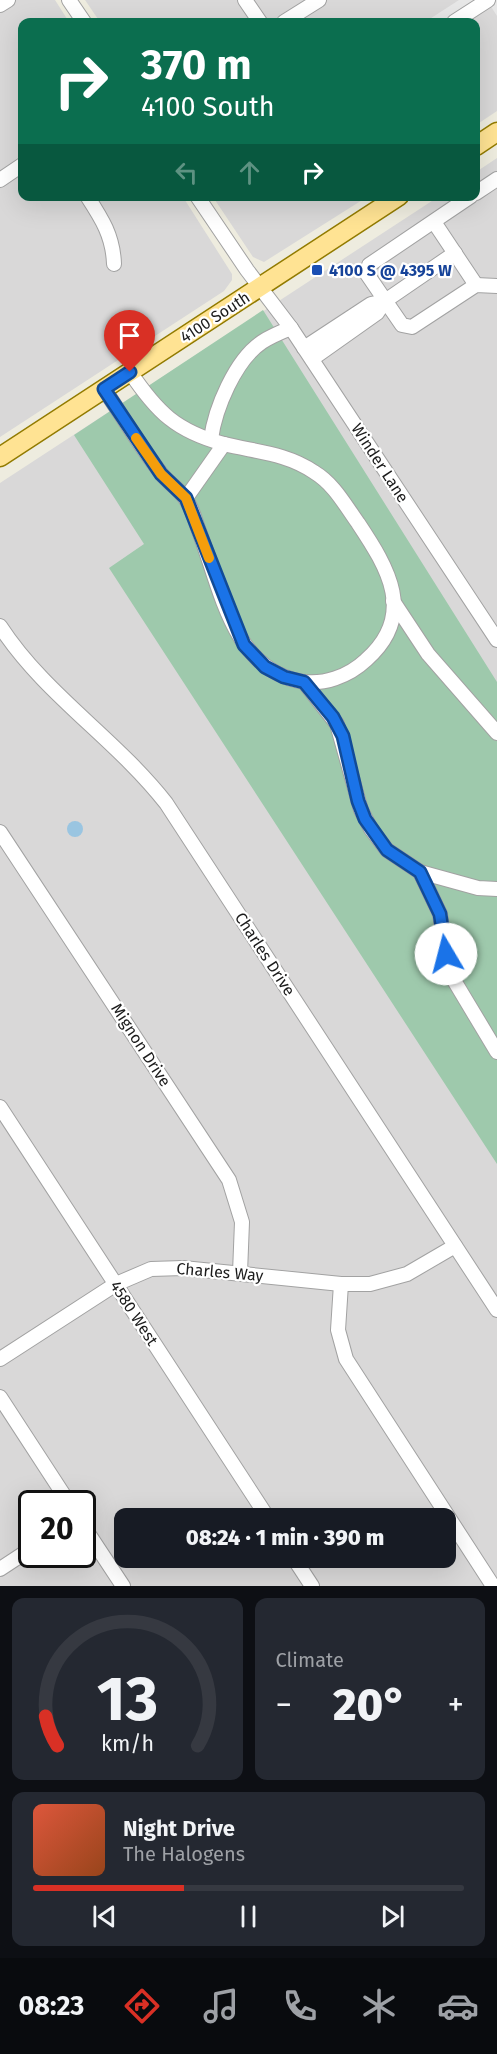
<!DOCTYPE html>
<meta charset="utf-8">
<style>
:root{--surface:#171b24;--page:#242831;--text:#f1f3f6;--muted:#9ea1a6;--line:#363941;--accent:#d93025}
body{margin:0;font-family:"Fira Sans",sans-serif;background:var(--page);color:var(--text);height:100vh;display:flex;flex-direction:column;font-size:22px;white-space:nowrap}
*{box-sizing:border-box;margin:0}
p{font-size:20px;color:var(--muted)}
.icon{flex:none;width:33px;height:33px;fill:none;stroke:currentColor;stroke-width:2;stroke-linecap:round;stroke-linejoin:round}
.map{position:relative;height:1586px;overflow:hidden}
.drawer{display:flex;flex-direction:column;gap:12px;padding:12px;background:#0d0f14;flex:1}
.drawer>*{flex:none}
.top-card{position:absolute;left:18px;top:18px;width:462px;height:183px;border-radius:12px;box-shadow:0 6px 24px #0002;background:#0b6e4f;color:#fff;overflow:hidden}
.speed{position:absolute;left:18px;top:1490px;display:flex;gap:12px;font-size:30px;font-weight:700;text-align:center}
.speed>*{display:grid;place-content:center;width:78px;height:78px;border-radius:50%;background:var(--surface);box-shadow:0 6px 24px #0002;line-height:1}
.speed .limit{border:3px solid #111;border-radius:9px;background:#fff;color:#111}
.pin{position:absolute;display:grid;place-items:center;width:51px;height:51px;color:#fff;margin:-62px -26px;border-radius:50% 50% 50% 0;rotate:-45deg;box-shadow:0 0 6px #0007}
.pin .icon{rotate:45deg}
.me{position:absolute;width:66px;margin:-33px;rotate:352deg;stroke-linejoin:round;filter:drop-shadow(0 0 4px #0008)}
.turn{display:flex;align-items:center;gap:21px;height:126px;padding:0 24px;font-size:27px}
.turn .icon{width:78px;height:78px;stroke-width:2.5}
.turn b{display:block;font-size:42px;line-height:51px}
.lanes{display:flex;align-items:center;height:57px;padding:0 24px;background:#0003;justify-content:center;gap:30px;direction:ltr}
.lanes .off{opacity:.35}
.big{font-size:45px;font-weight:800;line-height:1.1}
.drawer .card{flex:1;display:flex;flex-direction:column;justify-content:center;gap:9px;min-width:0;padding:0 21px;border-radius:12px;background:var(--page)}
.drawer .dial{align-items:center;gap:0}
.dial svg{height:156px;overflow:visible;fill:none;stroke:var(--line);stroke-width:7;stroke-linecap:round;text-anchor:middle}
.dial text{fill:var(--text);stroke:none}
.song{display:flex;align-items:center;gap:18px}
.cover{width:72px;height:72px;border-radius:9px;background:linear-gradient(135deg,hsl(10 70% 55%),hsl(20 70% 35%))}
.played{height:6px;border-radius:3px;background:linear-gradient(90deg,var(--accent) 35%,var(--line) 35%)}
.keys{display:flex;justify-content:space-around;direction:ltr}
.heat{display:flex;justify-content:space-between;align-items:center;font-size:33px;direction:ltr}
.drawer .tiles{flex:1;display:grid;gap:12px;grid-template-columns:1fr 1fr}
.card:last-child{grid-column:span 2}
.trip{position:absolute;left:114px;top:1508px;width:342px;height:60px;border-radius:12px;background:var(--surface);box-shadow:0 6px 24px #0002;font-weight:800;line-height:60px;text-align:center}
.menu{display:flex;height:96px;justify-content:space-around;align-items:center;background:#090b0e;color:var(--muted)}
.menu .icon{width:42px;height:42px}
.menu .selected{color:var(--accent)}
.menu b{font-size:27px;color:var(--text)}
.map>svg:first-child{display:block}
.residential{fill:#d9d8d8;fill-rule:evenodd}
.cemetery{fill:#9ec9ac}
.parking{fill:#e7e7e7}
.water{fill:#9ac5e1}
.lines{fill:none;stroke-linecap:round;stroke-linejoin:round}
.minor-casing{stroke:#a2a2a2;stroke-width:16}
.major-casing{stroke:#927b00;stroke-width:21}
.minor{stroke:#fff;stroke-width:14}
.major{stroke:#ffe393;stroke-width:18}
.route-casing{stroke:#114b97;stroke-width:15}
.route{stroke:#1a73e8;stroke-width:10}
.slow{stroke:#f59e0b;stroke-width:10}
.transit-dot{fill:#1a4fb4;stroke:#fff;stroke-width:2}
.labels{text-anchor:middle;dominant-baseline:central;stroke-width:4.5;stroke-linejoin:round;paint-order:stroke}
.transit-label{font-size:16px;font-weight:bold;fill:#164399;stroke:#fff;text-anchor:start}
.street-label{font-size:16px;fill:#1b1b1b;stroke:#fff}
</style>
<div class="map">
<svg width="497" height="1586" viewBox="0 0 497 1586">
<rect width="100%" height="100%" fill="#eeecdf"/>
<!-- residential -->
<g class="residential">
<polygon points="0,0 55,0 69,22 22,22 22,196 183,197 232,274 232,280 224,291 0,437"/>
<polygon points="85,0 497,0 497,111 476,125 476,22 100,22"/>
<path d="M 497,158 L 497,1586 L 0,1586 L 0,483 L 438,197 L 476,196 L 476,172 ZM 32,1503 L 82,1503 L 82,1554 L 32,1554 ZM 124,1518 L 446,1518 L 446,1557 L 124,1557 Z"/>
<polygon points="213,197 367,197 264,262 253,257"/>
</g>
<!-- cemetery -->
<polygon class="cemetery" points="263,310 497,682 497,1164 109,568 144,544 74,435"/>
<!-- parking -->
<polygon class="parking" points="459,0 497,0 497,16 490,5 464,22 425,22"/>
<!-- water -->
<circle class="water" cx="75" cy="829" r="8"/>
<g class="lines">
<!-- minor casing -->
<g class="minor-casing">
<g id="minor">
<polyline points="69,0 84,22"/>
<polyline points="245,0 260,22"/>
<polyline points="0,5 8,0"/>
<polyline points="284,22 319,0"/>
<polyline points="454,22 488,0"/>
<polyline points="0,180 22,165"/>
<polyline points="476,193 497,179"/>
<path d="M 87,196 C 102,219 113,236 114,264"/>
<polyline points="197,196 247,270 291,328 497,640"/>
<polyline points="471,196 369,265 367,274 402,325 412,327 476,285 497,286"/>
<polyline points="434,222 476,285"/>
<polyline points="385,301 455,253"/>
<polyline points="304,348 371,304 385,301 377,313 312,359"/>
<path d="M 104,389 C 123,417 140,446 160,472 C 167,482 178,488 185,498 C 192,507 195,520 199,531 C 220,586 232,668 299,681 C 323,686 349,676 366,660 C 417,615 388,568 358,523 C 345,505 334,484 314,472 C 286,453 256,452 224,444 C 176,431 157,412 130,372"/>
<path d="M 211,439 C 215,409 235,360 262,342 C 271,336 281,332 291,328"/>
<polyline points="186,498 224,444"/>
<polyline points="393,601 428,654 497,733"/>
<path d="M 0,626 C 45,695 115,738 166,803 L 497,1310"/>
<polyline points="304,682 337,724 361,810 371,829 387,850 420,872 478,888 497,889"/>
<polyline points="0,832 229,1180 242,1222 240,1273"/>
<polyline points="420,872 440,914 447,960 455,982 497,1052"/>
<polyline points="0,1107 268,1518"/>
<polyline points="341,1284 338,1330 346,1359 493,1586"/>
<polyline points="0,1359 116,1284 151,1269 183,1268 341,1284 370,1284 407,1274 455,1246"/>
<polyline points="0,1397 69,1503"/>
<polyline points="82,1524 123,1586"/>
<polyline points="293,1557 312,1586"/>
<polyline points="0,1569 32,1548"/>
</g>
</g>
<!-- major casing -->
<g class="major-casing">
<g id="major">
<polyline points="476,146 497,132"/>
<polyline points="0,457 399,196"/>
</g>
</g>
<!-- minor -->
<use href="#minor" class="minor"/>
<!-- major -->
<use href="#major" class="major"/>
</g>
<g class="lines">
<!-- route casing -->
<g class="route-casing">
<polyline id="route" points="130,372 104,389 161,474 186,498 244,645 265,667 284,677 304,682 333,717 343,736 358,801 365,819 387,850 420,872 440,914 446,954"/>
</g>
<!-- route -->
<use href="#route" class="route"/>
<!-- slow -->
<polyline class="slow" points="136,438 161,474 186,498 209,558"/>
</g>
<!-- markers -->
<rect class="transit-dot" x="311" y="264" width="12" height="12" rx="3"/>
<g class="labels">
<!-- transit labels -->
<g class="transit-label">
<text x="329" y="270">4100 S @ 4395 W</text>
</g>
<!-- street labels -->
<g class="street-label">
<text transform="translate(215 317) rotate(-33)">4100 South</text>
<text transform="translate(380 463) rotate(57)">Winder Lane</text>
<text transform="translate(265 954) rotate(57)">Charles Drive</text>
<text transform="translate(141 1045) rotate(57)">Mignon Drive</text>
<text transform="translate(220 1272) rotate(5)">Charles Way</text>
<text transform="translate(134 1313) rotate(57)">4580 West</text>
</g>
</g>
</svg>
<div class="speed"><div class="limit">20</div></div>
<div class="pin" style="left:130px;top:372px;background:#d93025"><svg class="icon" aria-label="arrive" viewBox="0 0 24 24"><path d="M6 21V4h12l-3 4 3 4H6"/></svg></div>
<svg class="me" style="left:446px;top:954px" viewBox="-20 -20 40 40"><circle r="19" fill="#fff"/><path d="M0-13L10 11 0 6-10 11z" fill="#1a73e8"/></svg>
<div class="trip">08:24 · 1 min · 390 m</div>
<div class="top-card">
<div class="turn"><svg class="icon" aria-label="right" viewBox="0 0 24 24"><path d="M7 20v-9h11M14 6l5 5-5 5"/></svg><div><b>370 m</b>4100 South</div></div>
<div class="lanes"><svg class="icon off" aria-label="left" viewBox="0 0 24 24"><path d="M17 20v-9H6M10 6l-5 5 5 5"/></svg><svg class="icon off" aria-label="ahead" viewBox="0 0 24 24"><path d="M12 20V5M6 11l6-6 6 6"/></svg><svg class="icon" aria-label="right" viewBox="0 0 24 24"><path d="M7 20v-9h11M14 6l5 5-5 5"/></svg></div>
</div>
</div>
<section class="drawer">
<div class="tiles">
<div class="card dial"><svg viewBox="0 0 100 80">
<path d="M14 69A42 42 0 1 1 86 69"/>
<path d="M14 69A42 42 0 0 1 8 54" stroke="#d93025"/>
<text x="50" y="56" font-size="32" font-weight="700">13</text>
<text x="50" y="72" font-size="11">km/h</text>
</svg></div>
<div class="card"><p>Climate</p>
<div class="heat"><a>−</a><b class="big">20°</b><a>+</a></div>
</div>
<div class="card">
<div class="song"><i class="cover"></i><div><b>Night Drive</b><p>The Halogens</p></div></div>
<div class="played"></div>
<div class="keys"><svg class="icon" aria-label="previous" viewBox="0 0 24 24"><path d="M18 5L8 12l10 7zM5 5v14"/></svg><svg class="icon" aria-label="pause" viewBox="0 0 24 24"><path d="M8 5v14M16 5v14"/></svg><svg class="icon" aria-label="next" viewBox="0 0 24 24"><path d="M6 5l10 7-10 7zM19 5v14"/></svg></div>
</div>
</div>
</section>
<nav class="menu">
<b>08:23</b>
<svg class="icon selected" aria-label="directions" viewBox="0 0 24 24"><path d="M12 3l9 9-9 9-9-9zM9 14v-3h6M13 9l2 2-2 2"/></svg>
<svg class="icon" aria-label="music" viewBox="0 0 24 24"><path d="M9 18V5l10-2v13"/><circle cx="6" cy="18" r="3"/><circle cx="16" cy="16" r="3"/></svg>
<svg class="icon" aria-label="phone" viewBox="0 0 24 24"><path d="M5 4h4l2 5-3 2q2 4 5 5l2-3 5 2v4C11 20 4 13 5 4z"/></svg>
<svg class="icon" aria-label="climate" viewBox="0 0 24 24"><path d="M12 3v18M4 7l16 10M4 17L20 7"/></svg>
<svg class="icon" aria-label="car" viewBox="0 0 24 24"><path d="M5 17H2v-5l4-1 3-4h7l3 4 3 1v5h-3M9 17h6M6 11h13"/><circle cx="7" cy="17" r="2"/><circle cx="17" cy="17" r="2"/></svg>
</nav>
